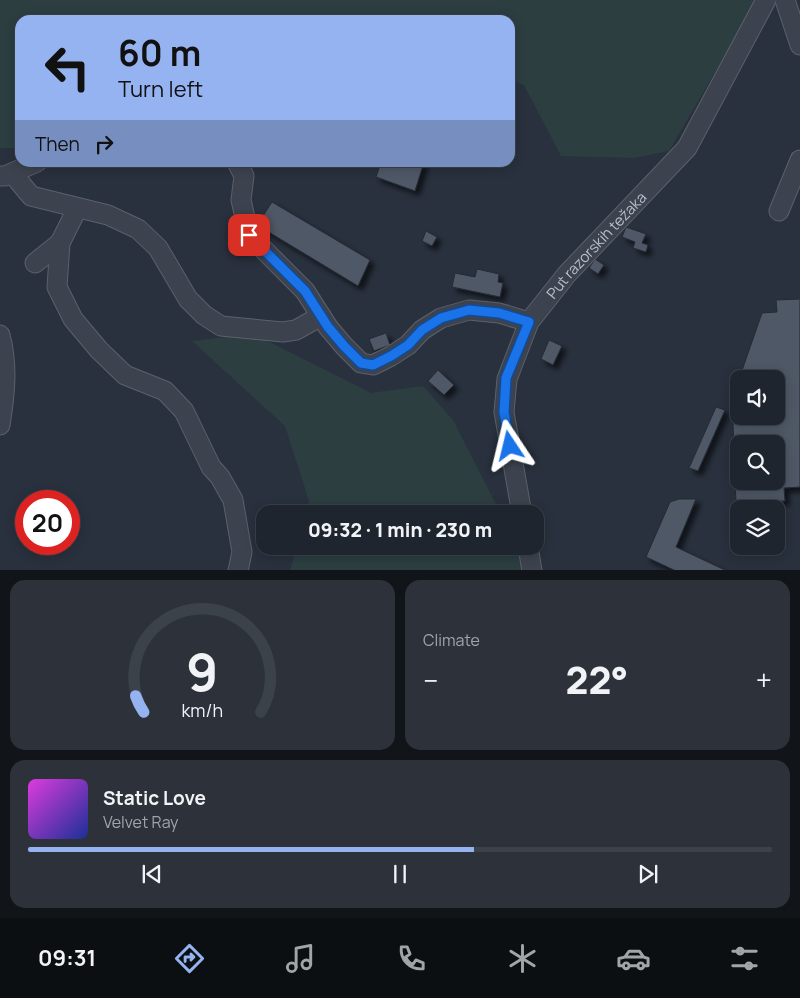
<!DOCTYPE html>
<meta charset="utf-8">
<style>
:root{--surface:#1f252e;--page:#2c313a;--text:#f1f3f6;--muted:#a1a5aa;--line:#3c424a;--accent:#95b2f1}
body{margin:0;font-family:Manrope,sans-serif;background:var(--page);color:var(--text);height:100vh;display:flex;flex-direction:column;font-size:19px;white-space:nowrap}
*{box-sizing:border-box;margin:0}
p{font-size:16px;color:var(--muted)}
.icon{flex:none;width:28px;height:28px;fill:none;stroke:currentColor;stroke-width:2;stroke-linecap:round;stroke-linejoin:round}
.map{position:relative;height:570px;overflow:hidden}
.side{display:flex;flex-direction:column;gap:10px;padding:10px;background:#111419;flex:1}
.side>*{flex:none}
.hud{position:absolute;left:15px;top:15px;width:500px;height:152px;border-radius:15px;box-shadow:0 2px 12px #0003,0 0 0 1px var(--line);background:#95b2f1;color:#111;overflow:hidden}
.controls{position:absolute;left:730px;top:370px;display:grid;gap:10px}
.controls a{display:grid;place-items:center;width:55px;height:55px;border-radius:10px;background:var(--surface);box-shadow:0 2px 12px #0003,0 0 0 1px var(--line);font-size:25px}
.speed{position:absolute;left:15px;top:490px;display:flex;gap:10px;font-size:25px;font-weight:700;text-align:center}
.speed>*{display:grid;place-content:center;width:65px;height:65px;border-radius:50%;background:var(--surface);box-shadow:0 2px 12px #0003,0 0 0 1px var(--line);line-height:1}
.speed .limit{border:8px solid #d22;background:#fff;color:#111}
.pin{position:absolute;display:grid;place-items:center;width:42px;height:42px;color:#fff;margin:-21px;border-radius:10px;box-shadow:0 2px 8px #0006}
.me{position:absolute;width:55px;margin:-28px;rotate:350deg;stroke-linejoin:round;filter:drop-shadow(0 0 4px #0008)}
.turn{display:flex;align-items:center;gap:18px;height:105px;padding:0 20px;font-size:22px}
.turn .icon{width:65px;height:65px;stroke-width:2.5}
.turn b{display:block;font-size:35px;line-height:42px}
.then{display:flex;align-items:center;height:48px;padding:0 20px;background:#0003;gap:10px;font-size:19px}
.big{font-size:38px;font-weight:800;line-height:1.1}
.side .widget{flex:1;display:flex;flex-direction:column;justify-content:center;gap:8px;min-width:0;padding:0 18px;border-radius:15px;background:var(--page)}
.side .dial{align-items:center;gap:0}
.dial svg{height:130px;overflow:visible;fill:none;stroke:var(--line);stroke-width:7;stroke-linecap:round;text-anchor:middle}
.dial text{fill:var(--text);stroke:none}
.song{display:flex;align-items:center;gap:15px}
.cover{width:60px;height:60px;border-radius:8px;background:linear-gradient(135deg,hsl(300 70% 55%),hsl(230 70% 35%))}
.played{height:5px;border-radius:2px;background:linear-gradient(90deg,var(--accent) 60%,var(--line) 60%)}
.keys{display:flex;justify-content:space-around;direction:ltr}
.heat{display:flex;justify-content:space-between;align-items:center;font-size:28px;direction:ltr}
.side .tiles{flex:1;display:grid;gap:10px;grid-template-columns:1fr 1fr}
.widget:last-child{grid-column:span 2}
.trip{position:absolute;left:256px;top:505px;width:288px;height:50px;border-radius:15px;background:var(--surface);box-shadow:0 2px 12px #0003,0 0 0 1px var(--line);font-weight:800;line-height:50px;text-align:center}
.tab-bar{display:flex;height:80px;justify-content:space-around;align-items:center;background:#0c0f12;color:var(--muted)}
.tab-bar .icon{width:35px;height:35px}
.tab-bar .on{color:var(--accent)}
.tab-bar b{font-size:22px;color:var(--text)}
.map>svg:first-child{display:block}
.green{fill:#2c3e40}
.building{fill:#505866;stroke:#242a35;fill-rule:evenodd;filter:url(#shadow)}
.lines{fill:none;stroke-linecap:round;stroke-linejoin:round}
.minor-casing{stroke:#5b616c;stroke-width:21}
.minor{stroke:#3d434e;stroke-width:19}
.route-casing{stroke:#114b97;stroke-width:12}
.route{stroke:#1a73e8;stroke-width:9}
.labels{text-anchor:middle;dominant-baseline:central;stroke-width:5;stroke-linejoin:round;paint-order:stroke}
.street-label{font-size:15px;fill:#b9bfc9;stroke:#212833}
</style>
<div class="map">
<svg width="800" height="571" viewBox="0 0 800 571">
<defs>
<filter id="shadow"><feDropShadow dx="4.5" dy="4.5" stdDeviation="2.5" flood-color="#0009"/></filter>
</defs>
<rect width="100%" height="100%" fill="#29313e"/>
<!-- green -->
<g class="green">
<polygon points="0,0 757,0 669,151 634,158 561,156 524,85 510,79 510,20 20,20 20,143 13,148 0,148"/>
<polygon points="253,334 371,393 423,386 453,420 501,514 305,514 309,501 285,426 192,341"/>
<polygon points="297,546 517,546 521,554 539,571 290,571"/>
</g>
<!-- building -->
<g class="building">
<polygon points="381,162 424,162 415,191 376,177"/>
<polygon points="272,202 370,260 358,286 257,225"/>
<polygon points="626,227 646,234 642,243 648,245 646,252 633,248 635,242 622,237"/>
<polygon points="426,231 437,237 432,246 422,241"/>
<polygon points="595,259 604,265 598,274 589,268"/>
<polygon points="477,269 499,274 498,282 503,283 500,297 452,287 455,273 475,277"/>
<path d="M 800,299 L 800,487 L 784,488 L 785,501 L 736,503 L 732,398 L 739,379 L 739,416 L 776,416 L 776,379 L 739,379 L 762,313 L 777,312 L 776,300 ZM 739,444 L 776,444 L 776,481 L 739,481 Z"/>
<polygon points="386,333 390,345 374,351 369,339"/>
<polygon points="549,340 562,346 553,365 541,359"/>
<polygon points="438,370 454,385 444,395 428,381"/>
<polygon points="716,407 725,410 698,471 689,468"/>
<polygon points="679,499 696,499 676,547 727,571 676,571 646,557 670,502"/>
</g>
<g class="lines">
<!-- minor casing -->
<g class="minor-casing">
<g id="minor">
<polyline points="785,0 800,45"/>
<polyline points="237,162 244,176 241,200 249,235 305,291 328,327 344,346 361,363 373,365 391,356 408,345 422,330 441,318 469,310 499,313 529,322"/>
<polyline points="12,173 31,196 108,215 138,229 158,248 188,299 204,315 221,326 283,332 296,330 321,316"/>
<polyline points="1,176 5,176 37,162"/>
<polyline points="77,209 60,243 57,287 73,319 99,350 125,375 165,391 184,411 211,467 220,477 233,500 242,552 238,571"/>
<polyline points="779,211 800,160"/>
<polyline points="35,263 60,243"/>
<path d="M 0,335 C 8,365 5,394 0,425"/>
<path id="s1" d="M 522,514 L 504,412 L 507,379 L 529,322 L 567,274 L 687,148 L 766,0"/>
<polyline points="528,546 532,571"/>
</g>
</g>
<!-- minor -->
<use href="#minor" class="minor"/>
</g>
<g class="lines">
<!-- route casing -->
<g class="route-casing">
<polyline id="route" points="249,235 305,291 328,327 344,346 361,363 373,365 391,356 408,345 422,330 441,318 469,310 499,313 529,322 506,378 504,412 510,446"/>
</g>
<!-- route -->
<use href="#route" class="route"/>
</g>
<g class="labels">
<!-- street labels -->
<g class="street-label">
<text stroke="none"><textPath href="#s1" startOffset="300">Put razorskih težaka</textPath></text>
</g>
</g>
</svg>
<div class="controls">
<a><svg class="icon" aria-label="sound" viewBox="0 0 24 24"><path d="M4 9h4l5-4v14l-5-4H4zM17 9q2 3 0 6"/></svg></a>
<a><svg class="icon" aria-label="search" viewBox="0 0 24 24"><circle cx="10" cy="10" r="6"/><path d="M15 15l6 6"/></svg></a>
<a><svg class="icon" aria-label="layers" viewBox="0 0 24 24"><path d="M12 4l9 5-9 5-9-5zM3 14l9 5 9-5"/></svg></a>
</div>
<div class="speed"><div class="limit">20</div></div>
<div class="pin" style="left:249px;top:235px;background:#d93025"><svg class="icon" aria-label="arrive" viewBox="0 0 24 24"><path d="M6 21V4h12l-3 4 3 4H6"/></svg></div>
<svg class="me" style="left:510px;top:446px" viewBox="-20 -20 40 40"><path d="M0-17L14 15 0 8-14 15z" fill="#1a73e8" stroke="#fff" stroke-width="4"/></svg>
<div class="trip">09:32 · 1 min · 230 m</div>
<div class="hud">
<div class="turn"><svg class="icon" aria-label="left" viewBox="0 0 24 24"><path d="M17 20v-9H6M10 6l-5 5 5 5"/></svg><div><b>60 m</b>Turn left</div></div>
<div class="then">Then<svg class="icon" aria-label="right" viewBox="0 0 24 24"><path d="M7 20v-9h11M14 6l5 5-5 5"/></svg></div>
</div>
</div>
<section class="side">
<div class="tiles">
<div class="widget dial"><svg viewBox="0 0 100 80">
<path d="M14 69A42 42 0 1 1 86 69"/>
<path d="M14 69A42 42 0 0 1 9 59" stroke="#95b2f1"/>
<text x="50" y="56" font-size="32" font-weight="700">9</text>
<text x="50" y="72" font-size="11">km/h</text>
</svg></div>
<div class="widget"><p>Climate</p>
<div class="heat"><a>−</a><b class="big">22°</b><a>+</a></div>
</div>
<div class="widget">
<div class="song"><i class="cover"></i><div><b>Static Love</b><p>Velvet Ray</p></div></div>
<div class="played"></div>
<div class="keys"><svg class="icon" aria-label="previous" viewBox="0 0 24 24"><path d="M18 5L8 12l10 7zM5 5v14"/></svg><svg class="icon" aria-label="pause" viewBox="0 0 24 24"><path d="M8 5v14M16 5v14"/></svg><svg class="icon" aria-label="next" viewBox="0 0 24 24"><path d="M6 5l10 7-10 7zM19 5v14"/></svg></div>
</div>
</div>
</section>
<nav class="tab-bar">
<b>09:31</b>
<svg class="icon on" aria-label="directions" viewBox="0 0 24 24"><path d="M12 3l9 9-9 9-9-9zM9 14v-3h6M13 9l2 2-2 2"/></svg>
<svg class="icon" aria-label="music" viewBox="0 0 24 24"><path d="M9 18V5l10-2v13"/><circle cx="6" cy="18" r="3"/><circle cx="16" cy="16" r="3"/></svg>
<svg class="icon" aria-label="phone" viewBox="0 0 24 24"><path d="M5 4h4l2 5-3 2q2 4 5 5l2-3 5 2v4C11 20 4 13 5 4z"/></svg>
<svg class="icon" aria-label="climate" viewBox="0 0 24 24"><path d="M12 3v18M4 7l16 10M4 17L20 7"/></svg>
<svg class="icon" aria-label="car" viewBox="0 0 24 24"><path d="M5 17H2v-5l4-1 3-4h7l3 4 3 1v5h-3M9 17h6M6 11h13"/><circle cx="7" cy="17" r="2"/><circle cx="17" cy="17" r="2"/></svg>
<svg class="icon" aria-label="filters" viewBox="0 0 24 24"><path d="M4 7h16M4 17h16"/><circle cx="9" cy="7" r="2"/><circle cx="15" cy="17" r="2"/></svg>
</nav>
